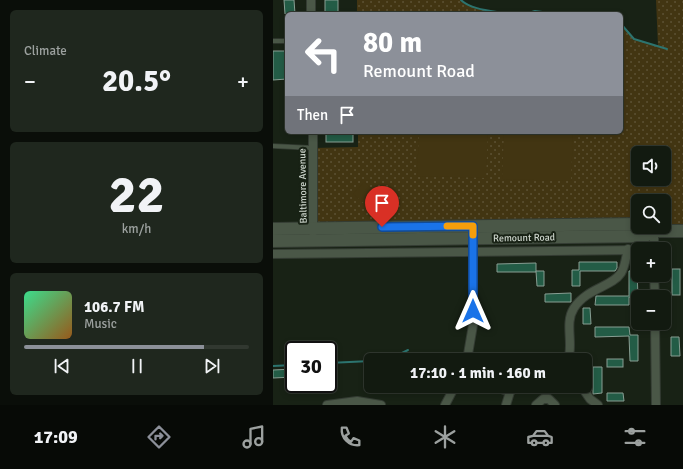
<!DOCTYPE html>
<meta charset="utf-8">
<style>
:root{--surface:#121a10;--page:#1f271e;--text:#f1f3f6;--muted:#9ca19f;--line:#313830;--accent:#8c9099}
body{margin:0;font-family:Signika,sans-serif;background:var(--page);color:var(--text);height:100vh;display:flex;flex-direction:column;font-size:15px;white-space:nowrap}
*{box-sizing:border-box;margin:0}
p{font-size:13px;color:var(--muted)}
.icon{flex:none;width:22px;height:22px;fill:none;stroke:currentColor;stroke-width:2;stroke-linecap:round;stroke-linejoin:round}
.map{position:relative;flex:1;overflow:hidden}
.panel{display:flex;flex-direction:column;gap:10px;padding:10px;background:#0a0e09;width:273px}
.panel>*{flex:none}
.banner{position:absolute;left:12px;top:12px;width:338px;height:122px;border-radius:6px;box-shadow:0 2px 6px #0003,0 0 0 1px var(--line);background:#8c9099;color:#fff;overflow:hidden}
.tools{position:absolute;left:358px;top:146px;display:grid;gap:8px}
.tools a{display:grid;place-items:center;width:40px;height:40px;border-radius:6px;background:var(--surface);box-shadow:0 2px 6px #0003,0 0 0 1px var(--line);font-size:20px}
.speed{position:absolute;left:12px;top:341px;display:flex;gap:8px;font-size:20px;font-weight:700;text-align:center}
.speed>*{display:grid;place-content:center;width:52px;height:52px;border-radius:50%;background:var(--surface);box-shadow:0 2px 6px #0003,0 0 0 1px var(--line);line-height:1}
.speed .limit{border:2px solid #111;border-radius:6px;background:#fff;color:#111}
.pin{position:absolute;display:grid;place-items:center;width:34px;height:34px;color:#fff;margin:-41px -17px;border-radius:50% 50% 50% 0;rotate:-45deg;box-shadow:0 0 4px #0007}
.pin .icon{rotate:45deg}
.me{position:absolute;width:44px;margin:-22px;rotate:0deg;stroke-linejoin:round;filter:drop-shadow(0 0 3px #0008)}
.turn{display:flex;align-items:center;gap:14px;height:84px;padding:0 12px;font-size:18px}
.turn .icon{width:52px;height:52px;stroke-width:2.5}
.turn b{display:block;font-size:28px;line-height:34px}
.then{display:flex;align-items:center;height:38px;padding:0 12px;background:#0003;gap:8px;font-size:15px}
.big{font-size:30px;font-weight:700;line-height:1.1}
.panel .widget{flex:1;display:flex;flex-direction:column;justify-content:center;gap:6px;min-width:0;padding:0 14px;border-radius:6px;background:var(--page)}
.panel .dial{align-items:center;gap:0}
.dial b{font-size:52px;line-height:1}
.song{display:flex;align-items:center;gap:12px}
.cover{width:48px;height:48px;border-radius:6px;background:linear-gradient(135deg,hsl(150 70% 55%),hsl(30 70% 35%))}
.played{height:4px;border-radius:2px;background:linear-gradient(90deg,var(--accent) 80%,var(--line) 80%)}
.keys{display:flex;justify-content:space-around;direction:ltr}
.heat{display:flex;justify-content:space-between;align-items:center;font-size:22px;direction:ltr}
.trip{position:absolute;left:91px;top:353px;width:228px;height:40px;border-radius:6px;background:var(--surface);box-shadow:0 2px 6px #0003,0 0 0 1px var(--line);font-weight:700;line-height:40px;text-align:center}
.tabs{display:flex;height:64px;justify-content:space-around;align-items:center;background:#070a06;color:var(--muted)}
.tabs .icon{width:28px;height:28px}
.tabs .current{color:var(--accent)}
.tabs b{font-size:18px;color:var(--text)}
main{display:flex;flex:1;min-height:0}
.map>svg:first-child{display:block}
.park{fill:url(#park-dots);fill-rule:evenodd}
.pitch{fill:#423512}
.lines{fill:none;stroke-linecap:round;stroke-linejoin:round}
.stream{stroke:#2c746f;stroke-width:2}
.building{fill:#235c46;stroke:#889e93}
.lane-casing{stroke:#343c33;stroke-width:5.5}
.street-casing{stroke:#343c33;stroke-width:10}
.secondary-casing{stroke:#343c33;stroke-width:14}
.lane{stroke:#4a5747;stroke-width:4}
.street{stroke:#4a5747;stroke-width:8}
.secondary{stroke:#4a5747;stroke-width:12}
.route-casing{stroke:#114b97;stroke-width:10}
.route{stroke:#1a73e8;stroke-width:7}
.slow{stroke:#f59e0b;stroke-width:7}
.labels{text-anchor:middle;dominant-baseline:central;stroke-width:4;stroke-linejoin:round;paint-order:stroke}
.street-label{font-size:10px;fill:#cdd5cc;stroke:#182215}
</style>
<main>
<section class="panel">
<div class="widget"><p>Climate</p>
<div class="heat"><a>−</a><b class="big">20.5°</b><a>+</a></div>
</div>
<div class="widget dial"><b>22</b><p>km/h</p></div>
<div class="widget">
<div class="song"><i class="cover"></i><div><b>106.7 FM</b><p>Music</p></div></div>
<div class="played"></div>
<div class="keys"><svg class="icon" aria-label="previous" viewBox="0 0 24 24"><path d="M18 5L8 12l10 7zM5 5v14"/></svg><svg class="icon" aria-label="pause" viewBox="0 0 24 24"><path d="M8 5v14M16 5v14"/></svg><svg class="icon" aria-label="next" viewBox="0 0 24 24"><path d="M6 5l10 7-10 7zM19 5v14"/></svg></div>
</div>
</section>
<div class="map">
<svg width="410" height="405" viewBox="0 0 410 405">
<defs>
<pattern id="park-dots" width="8" height="8" patternUnits="userSpaceOnUse"><rect width="8" height="8" fill="#423512"/><path d="M2 2h.1M6 6h.1" fill="none" stroke="#5c5133" stroke-width="1.8" stroke-linecap="round"/></pattern>
</defs>
<rect width="100%" height="100%" fill="#182215"/>
<!-- park -->
<g class="park">
<path d="M 84,0 L 188,0 C 198,10 221,11 235,14 L 84,14 Z"/>
<path d="M 383,0 L 410,0 L 410,231 L 381,231 L 376,227 L 391,227 L 391,201 L 365,201 L 365,224 L 40,228 L 40,148 L 85,147 L 85,132 L 348,132 L 348,24 L 361,39 L 385,46 ZM 365,153 L 391,153 L 391,179 L 365,179 Z"/>
</g>
<!-- pitch -->
<g class="pitch">
<polygon points="146,132 215,132 213,178 144,176"/>
<polygon points="231,132 300,132 298,181 229,179"/>
<polygon points="91,182 112,200 101,212 80,194"/>
</g>
<g class="lines">
<!-- stream -->
<g class="stream">
<path d="M 188,0 C 198,10 221,11 235,14"/>
<polyline points="252,14 262,11 284,14"/>
<polyline points="348,24 361,39 394,49"/>
<polyline points="107,360 117,359 135,350"/>
<polyline points="55,363 98,361"/>
<polyline points="0,366 21,365"/>
</g>
</g>
<!-- building -->
<g class="building">
<polygon points="11,0 21,0 22,14 12,14"/>
<polygon points="52,0 65,0 65,12 52,13"/>
<polygon points="0,51 14,51 14,79 0,80"/>
<rect x="53" y="132" width="27" height="10"/>
<polygon points="306,262 344,262 344,268 342,271 307,271 307,286 299,286 299,270 306,270"/>
<polygon points="263,263 263,272 224,272 224,264"/>
<rect x="399" y="269" width="8" height="26"/>
<polygon points="364,270 365,297 356,297 356,305 322,305 323,296 356,296 356,271"/>
<polygon points="263,271 271,271 271,286 264,286"/>
<polygon points="298,293 298,302 272,302 272,294"/>
<polygon points="310,308 317,308 318,324 310,324"/>
<polygon points="322,327 356,327 357,335 365,335 365,361 357,361 356,336 322,337"/>
<polygon points="398,337 406,337 407,356 398,356"/>
<rect x="334" y="359" width="16" height="8"/>
<polygon points="320,367 329,367 329,393 320,394"/>
<polygon points="21,369 21,377 0,378 0,370"/>
<polygon points="334,393 350,393 351,401 334,401"/>
</g>
<g class="lines">
<!-- lane casing -->
<g class="lane-casing">
<g id="lane">
<polyline points="0,41 14,41"/>
<polyline points="0,146 40,148"/>
</g>
</g>
<!-- street casing -->
<g class="street-casing">
<g id="street">
<polyline points="38,0 38,14"/>
<polyline points="40,132 40,232"/>
<polyline points="381,231 381,249"/>
<polyline points="0,254 365,250"/>
<polyline points="381,275 382,297"/>
<polyline points="382,323 383,405"/>
<polyline points="194,360 200,325 200,233"/>
<path d="M 295,360 C 301,344 291,323 301,308 C 314,288 339,287 348,273 C 352,267 353,257 355,249"/>
<polyline points="220,386 237,392"/>
<polyline points="308,386 317,399 325,405"/>
<polyline points="54,405 84,401 108,405"/>
<polyline points="172,405 182,386"/>
<polyline points="233,405 237,392 242,386"/>
<polyline points="263,405 270,399 276,399 282,405"/>
</g>
</g>
<!-- secondary casing -->
<g class="secondary-casing">
<g id="secondary">
<polyline points="0,229 365,224"/>
<polyline points="0,241 372,236 381,231 410,231"/>
</g>
</g>
<!-- lane -->
<use href="#lane" class="lane"/>
<!-- street -->
<use href="#street" class="street"/>
<!-- secondary -->
<use href="#secondary" class="secondary"/>
</g>
<g class="lines">
<!-- route casing -->
<g class="route-casing">
<polyline id="route" points="109,227 200,226 200,311"/>
</g>
<!-- route -->
<use href="#route" class="route"/>
<!-- slow -->
<polyline class="slow" points="174,226 200,226 200,235"/>
</g>
<g class="labels">
<!-- street labels -->
<g class="street-label">
<text transform="translate(30 186) rotate(-91)">Baltimore Avenue</text>
<text transform="translate(251 238) rotate(-1)">Remount Road</text>
</g>
</g>
</svg>
<div class="tools">
<a><svg class="icon" aria-label="sound" viewBox="0 0 24 24"><path d="M4 9h4l5-4v14l-5-4H4zM17 9q2 3 0 6"/></svg></a>
<a><svg class="icon" aria-label="search" viewBox="0 0 24 24"><circle cx="10" cy="10" r="6"/><path d="M15 15l6 6"/></svg></a>
<a>+</a>
<a>−</a>
</div>
<div class="speed"><div class="limit">30</div></div>
<div class="pin" style="left:109px;top:227px;background:#d93025"><svg class="icon" aria-label="arrive" viewBox="0 0 24 24"><path d="M6 21V4h12l-3 4 3 4H6"/></svg></div>
<svg class="me" style="left:200px;top:311px" viewBox="-20 -20 40 40"><path d="M0-17L14 15 0 8-14 15z" fill="#1a73e8" stroke="#fff" stroke-width="4"/></svg>
<div class="trip">17:10 · 1 min · 160 m</div>
<div class="banner">
<div class="turn"><svg class="icon" aria-label="left" viewBox="0 0 24 24"><path d="M17 20v-9H6M10 6l-5 5 5 5"/></svg><div><b>80 m</b>Remount Road</div></div>
<div class="then">Then<svg class="icon" aria-label="arrive" viewBox="0 0 24 24"><path d="M6 21V4h12l-3 4 3 4H6"/></svg></div>
</div>
</div>
</main>
<nav class="tabs">
<b>17:09</b>
<svg class="icon current" aria-label="directions" viewBox="0 0 24 24"><path d="M12 3l9 9-9 9-9-9zM9 14v-3h6M13 9l2 2-2 2"/></svg>
<svg class="icon" aria-label="music" viewBox="0 0 24 24"><path d="M9 18V5l10-2v13"/><circle cx="6" cy="18" r="3"/><circle cx="16" cy="16" r="3"/></svg>
<svg class="icon" aria-label="phone" viewBox="0 0 24 24"><path d="M5 4h4l2 5-3 2q2 4 5 5l2-3 5 2v4C11 20 4 13 5 4z"/></svg>
<svg class="icon" aria-label="climate" viewBox="0 0 24 24"><path d="M12 3v18M4 7l16 10M4 17L20 7"/></svg>
<svg class="icon" aria-label="car" viewBox="0 0 24 24"><path d="M5 17H2v-5l4-1 3-4h7l3 4 3 1v5h-3M9 17h6M6 11h13"/><circle cx="7" cy="17" r="2"/><circle cx="17" cy="17" r="2"/></svg>
<svg class="icon" aria-label="filters" viewBox="0 0 24 24"><path d="M4 7h16M4 17h16"/><circle cx="9" cy="7" r="2"/><circle cx="15" cy="17" r="2"/></svg>
</nav>
